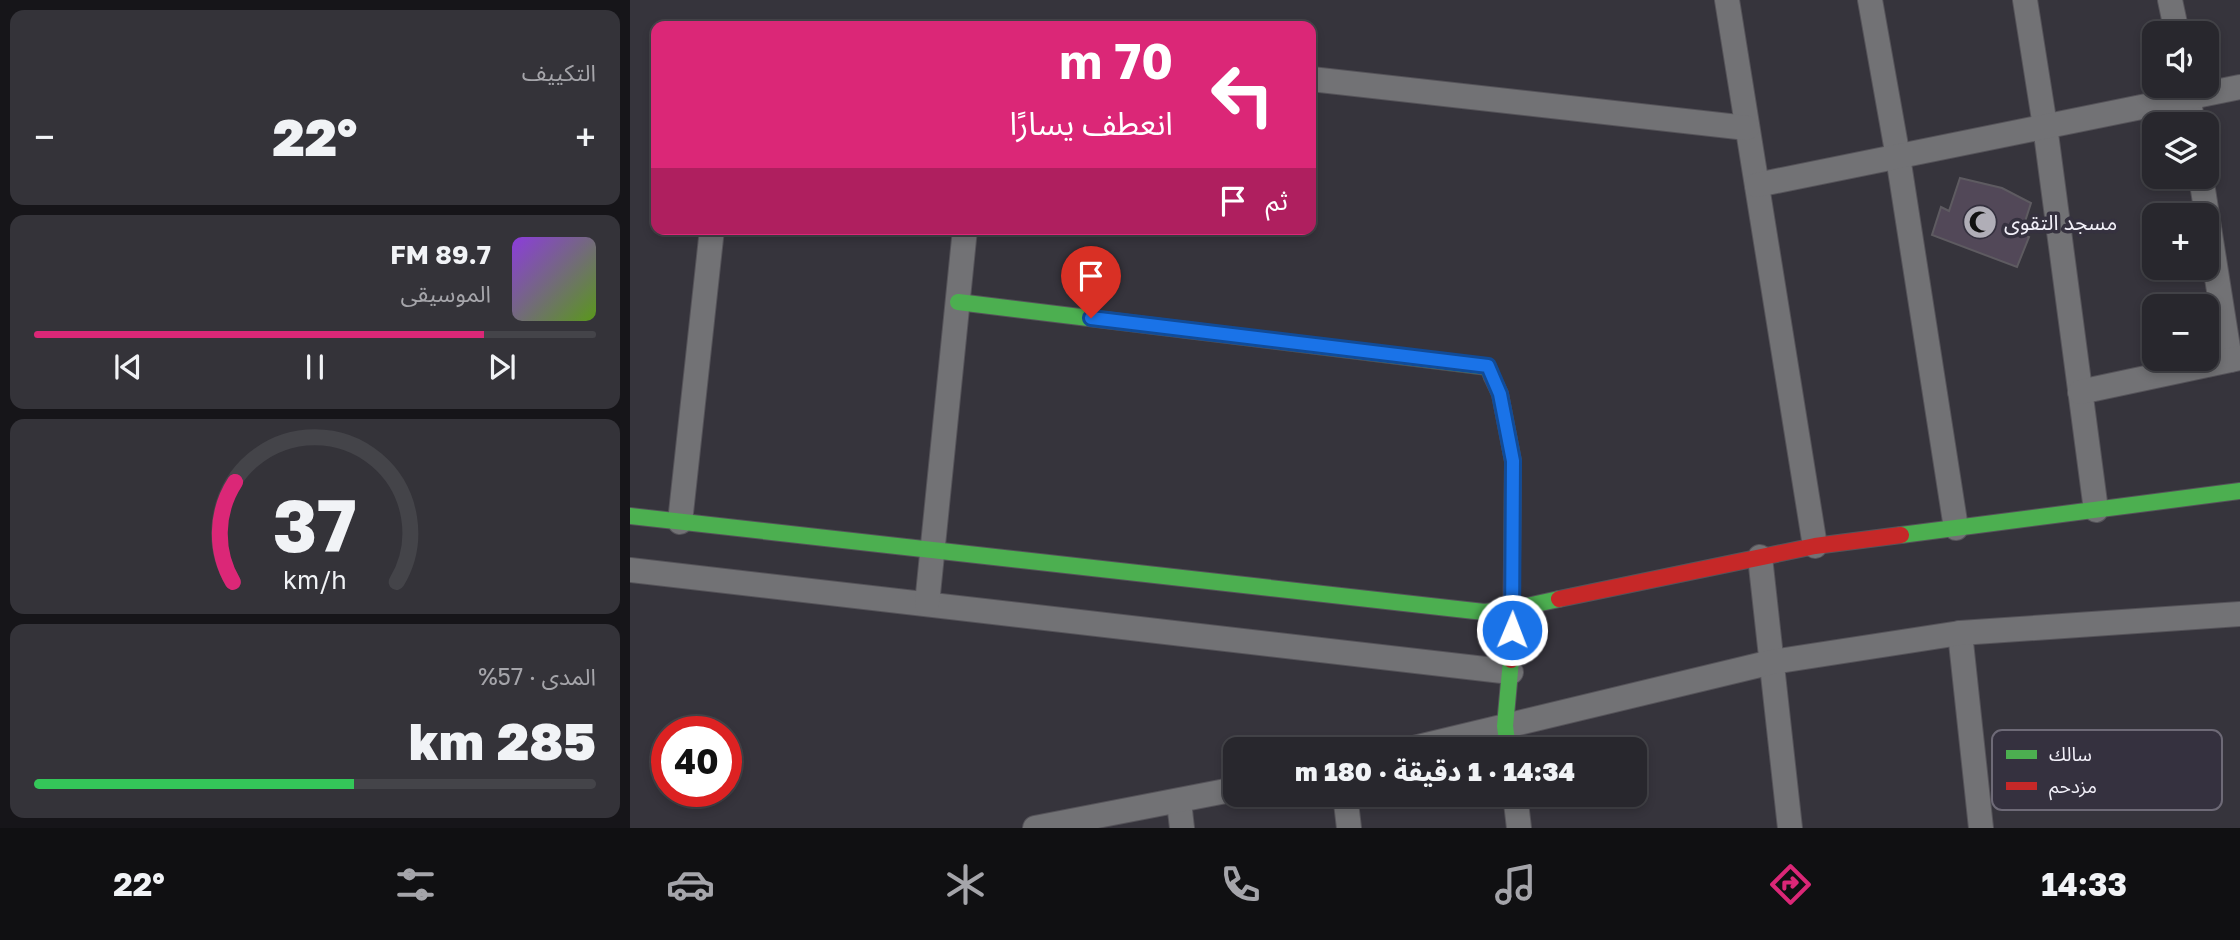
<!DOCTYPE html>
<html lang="ar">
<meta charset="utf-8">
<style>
:root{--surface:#28272d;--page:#343339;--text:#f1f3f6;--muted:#a5a5aa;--line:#444449;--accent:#db2777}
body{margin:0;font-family:"Golos Text","Noto Sans Arabic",sans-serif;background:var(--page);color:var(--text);direction:rtl;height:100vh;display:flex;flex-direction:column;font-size:26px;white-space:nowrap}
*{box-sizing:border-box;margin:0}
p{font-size:23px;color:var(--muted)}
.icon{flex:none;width:38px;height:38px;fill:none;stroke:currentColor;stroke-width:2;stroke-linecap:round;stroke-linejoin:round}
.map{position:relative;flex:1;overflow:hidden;direction:ltr}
.drawer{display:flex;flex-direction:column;gap:10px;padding:10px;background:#161519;width:630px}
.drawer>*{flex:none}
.top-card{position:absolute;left:21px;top:21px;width:665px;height:214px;border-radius:14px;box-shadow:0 4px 10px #0003,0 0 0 2px var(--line);direction:rtl;background:#db2777;color:#fff;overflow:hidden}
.controls{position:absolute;left:1512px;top:21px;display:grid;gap:14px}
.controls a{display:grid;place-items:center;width:77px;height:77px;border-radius:14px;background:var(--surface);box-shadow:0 4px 10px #0003,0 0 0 2px var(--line);font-size:35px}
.speed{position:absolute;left:21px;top:716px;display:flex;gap:14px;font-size:35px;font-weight:700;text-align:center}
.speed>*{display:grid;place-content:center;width:91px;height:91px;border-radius:50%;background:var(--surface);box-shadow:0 4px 10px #0003,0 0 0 2px var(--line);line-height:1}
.speed .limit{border:10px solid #d22;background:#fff;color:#111}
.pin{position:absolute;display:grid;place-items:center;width:60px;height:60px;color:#fff;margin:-72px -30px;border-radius:50% 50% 50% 0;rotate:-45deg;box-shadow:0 0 7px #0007}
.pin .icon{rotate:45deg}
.me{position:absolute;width:77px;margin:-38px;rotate:1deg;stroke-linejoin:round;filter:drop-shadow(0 0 5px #0008)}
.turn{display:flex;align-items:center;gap:24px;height:147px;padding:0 28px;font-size:32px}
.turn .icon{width:91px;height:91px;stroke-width:2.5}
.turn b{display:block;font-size:49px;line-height:60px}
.then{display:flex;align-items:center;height:66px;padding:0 28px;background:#0003;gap:14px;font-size:26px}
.big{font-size:52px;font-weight:800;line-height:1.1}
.drawer .tile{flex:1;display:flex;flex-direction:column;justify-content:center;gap:10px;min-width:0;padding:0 24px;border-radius:14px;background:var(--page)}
.drawer .dial{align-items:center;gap:0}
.dial svg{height:182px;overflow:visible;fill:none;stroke:var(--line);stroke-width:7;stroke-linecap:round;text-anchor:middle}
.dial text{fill:var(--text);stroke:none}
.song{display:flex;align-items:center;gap:21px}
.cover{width:84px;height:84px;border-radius:10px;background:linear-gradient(135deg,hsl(270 70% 55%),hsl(90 70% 35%))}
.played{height:7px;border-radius:4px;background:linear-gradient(90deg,var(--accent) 80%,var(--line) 80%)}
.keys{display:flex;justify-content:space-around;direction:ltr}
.heat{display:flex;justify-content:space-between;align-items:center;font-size:38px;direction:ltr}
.charge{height:10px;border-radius:5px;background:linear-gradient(90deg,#34c759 57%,var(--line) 0)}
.trip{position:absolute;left:593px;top:737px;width:424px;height:70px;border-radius:14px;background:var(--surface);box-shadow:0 4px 10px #0003,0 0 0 2px var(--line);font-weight:800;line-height:70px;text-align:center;direction:rtl}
.tab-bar{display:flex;height:112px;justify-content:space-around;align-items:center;background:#101012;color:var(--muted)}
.tab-bar .icon{width:49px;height:49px}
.tab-bar .on{color:var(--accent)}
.tab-bar b{font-size:32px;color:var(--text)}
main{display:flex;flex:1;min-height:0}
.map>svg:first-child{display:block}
.building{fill:#524858;stroke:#5e5b61;stroke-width:2}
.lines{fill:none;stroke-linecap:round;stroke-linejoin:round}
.street-casing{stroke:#555359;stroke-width:26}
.fast-casing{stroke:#555359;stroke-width:18}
.jam-casing{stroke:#555359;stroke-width:18}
.street{stroke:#727275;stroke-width:24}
.fast{stroke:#4caf50;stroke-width:16}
.jam{stroke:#c62828;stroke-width:16}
.route-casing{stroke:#114b97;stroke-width:18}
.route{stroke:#1a73e8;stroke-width:12}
.labels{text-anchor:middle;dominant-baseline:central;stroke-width:7;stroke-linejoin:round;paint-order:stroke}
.poi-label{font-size:21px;fill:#f2f0f9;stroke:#35313f;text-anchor:start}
.key{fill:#35313f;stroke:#6e6a77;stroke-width:2}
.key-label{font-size:19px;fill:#f2f0f9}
</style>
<main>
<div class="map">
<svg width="1610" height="828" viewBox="0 0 1610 828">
<rect width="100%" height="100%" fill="#36343c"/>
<!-- building -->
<g class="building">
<polygon points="1330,178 1372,188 1401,203 1391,234 1399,237 1387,267 1302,235 1311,207 1319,211"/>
<polygon points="948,738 950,749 901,749 901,747"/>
</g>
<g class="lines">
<!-- street casing -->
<g class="street-casing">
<g id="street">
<polyline points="1097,0 1185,546"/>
<polyline points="1240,0 1268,157 1326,528"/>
<polyline points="1395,0 1415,126 1466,510"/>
<polyline points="1540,0 1547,33"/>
<polyline points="681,79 1117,128"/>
<polyline points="1556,86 1563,124"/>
<polyline points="1571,177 1600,360"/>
<polyline points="1127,185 1610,87"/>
<polyline points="1450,392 1610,358"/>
<polyline points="50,522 82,229"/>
<polyline points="1130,557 1160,828"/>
<polyline points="0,570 881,672"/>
<polyline points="297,604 335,229"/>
<polyline points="1330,633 1351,828"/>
<polyline points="780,749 1142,662 1330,633 1610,614"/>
<polyline points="715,794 719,828"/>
<polyline points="885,794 889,828"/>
<polyline points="549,802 552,828"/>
<polyline points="405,828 606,789"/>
</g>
</g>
<!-- fast casing -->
<g class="fast-casing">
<g id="fast">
<polyline points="328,302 858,367 862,377"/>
<polyline points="0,516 854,612 883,609 929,599"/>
<polyline points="1271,535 1610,491"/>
<polyline points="878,749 875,726 881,660"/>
</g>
</g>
<!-- jam casing -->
<g class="jam-casing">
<g id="jam">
<polyline points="862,377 870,394 883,461 881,660"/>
<polyline points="929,599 1185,546 1271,535"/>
</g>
</g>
<!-- street -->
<use href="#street" class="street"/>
<!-- fast -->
<use href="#fast" class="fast"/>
<!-- jam -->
<use href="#jam" class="jam"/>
</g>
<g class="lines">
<!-- route casing -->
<g class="route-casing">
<polyline id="route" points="461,318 858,366 870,394 883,461 882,630"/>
</g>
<!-- route -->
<use href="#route" class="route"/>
</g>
<!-- icons -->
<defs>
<g id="mosque-disc" transform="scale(1.75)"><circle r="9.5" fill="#b0aeb7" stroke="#35313f"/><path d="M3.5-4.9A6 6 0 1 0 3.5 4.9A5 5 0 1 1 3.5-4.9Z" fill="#111"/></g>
</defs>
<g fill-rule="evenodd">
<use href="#mosque-disc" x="1350" y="222"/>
</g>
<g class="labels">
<!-- poi labels -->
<g class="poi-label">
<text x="1374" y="222">مسجد التقوى</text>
</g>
</g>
<!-- legend -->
<rect x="1362" y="730" width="230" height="80" rx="10" class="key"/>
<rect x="1376" y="750" width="31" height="9" fill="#4caf50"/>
<rect x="1376" y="782" width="31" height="8" fill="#c62828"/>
<g class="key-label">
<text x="1419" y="761">سالك</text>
<text x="1419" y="793">مزدحم</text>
</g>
</svg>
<div class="controls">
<a><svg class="icon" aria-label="sound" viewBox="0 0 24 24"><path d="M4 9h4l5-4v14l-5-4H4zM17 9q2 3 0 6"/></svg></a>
<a><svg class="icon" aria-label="layers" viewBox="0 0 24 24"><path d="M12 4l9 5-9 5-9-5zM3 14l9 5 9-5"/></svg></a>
<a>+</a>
<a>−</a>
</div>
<div class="speed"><div class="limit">40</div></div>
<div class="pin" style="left:461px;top:318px;background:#d93025"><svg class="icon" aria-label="arrive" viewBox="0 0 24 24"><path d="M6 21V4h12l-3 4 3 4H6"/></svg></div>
<svg class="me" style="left:882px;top:630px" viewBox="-20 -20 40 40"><circle r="17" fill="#1a73e8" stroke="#fff" stroke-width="3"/><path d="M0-11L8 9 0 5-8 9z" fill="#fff"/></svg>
<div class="trip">14:34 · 1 دقيقة · 180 m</div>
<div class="top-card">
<div class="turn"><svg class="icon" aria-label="left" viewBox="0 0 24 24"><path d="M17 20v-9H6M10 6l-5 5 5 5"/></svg><div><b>70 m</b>انعطف يسارًا</div></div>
<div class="then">ثم<svg class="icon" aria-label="arrive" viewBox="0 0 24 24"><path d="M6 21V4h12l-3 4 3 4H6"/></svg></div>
</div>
</div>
<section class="drawer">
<div class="tile"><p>التكييف</p>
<div class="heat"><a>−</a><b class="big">22°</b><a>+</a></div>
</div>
<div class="tile">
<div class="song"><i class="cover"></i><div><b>89.7 FM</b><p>الموسيقى</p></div></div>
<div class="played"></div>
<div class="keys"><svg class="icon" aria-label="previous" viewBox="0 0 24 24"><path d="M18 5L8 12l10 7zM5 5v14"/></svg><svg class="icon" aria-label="pause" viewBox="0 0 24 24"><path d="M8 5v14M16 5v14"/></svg><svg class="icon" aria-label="next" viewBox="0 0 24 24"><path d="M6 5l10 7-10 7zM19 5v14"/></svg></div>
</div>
<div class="tile dial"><svg viewBox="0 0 100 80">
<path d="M14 69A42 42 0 1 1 86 69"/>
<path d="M14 69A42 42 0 0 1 15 25" stroke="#db2777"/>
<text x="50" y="56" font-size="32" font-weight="700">37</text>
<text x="50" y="72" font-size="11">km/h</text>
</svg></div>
<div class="tile"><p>المدى · 57%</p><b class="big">285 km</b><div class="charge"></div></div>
</section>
</main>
<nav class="tab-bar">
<b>14:33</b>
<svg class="icon on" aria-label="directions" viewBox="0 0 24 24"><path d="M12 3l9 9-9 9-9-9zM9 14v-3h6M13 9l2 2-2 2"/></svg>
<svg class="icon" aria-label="music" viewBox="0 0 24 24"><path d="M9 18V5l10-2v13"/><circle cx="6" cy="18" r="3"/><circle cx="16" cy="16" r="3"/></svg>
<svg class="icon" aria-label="phone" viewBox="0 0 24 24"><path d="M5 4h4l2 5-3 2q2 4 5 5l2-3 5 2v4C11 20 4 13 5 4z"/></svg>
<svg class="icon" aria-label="climate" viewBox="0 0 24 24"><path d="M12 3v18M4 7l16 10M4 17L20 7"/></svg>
<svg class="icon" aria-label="car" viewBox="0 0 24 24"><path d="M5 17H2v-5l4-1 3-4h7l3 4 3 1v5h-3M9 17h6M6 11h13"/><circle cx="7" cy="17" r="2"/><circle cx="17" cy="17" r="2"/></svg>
<svg class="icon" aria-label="filters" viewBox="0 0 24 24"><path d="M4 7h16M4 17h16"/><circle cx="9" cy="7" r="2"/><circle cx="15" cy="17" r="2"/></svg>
<b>22°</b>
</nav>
